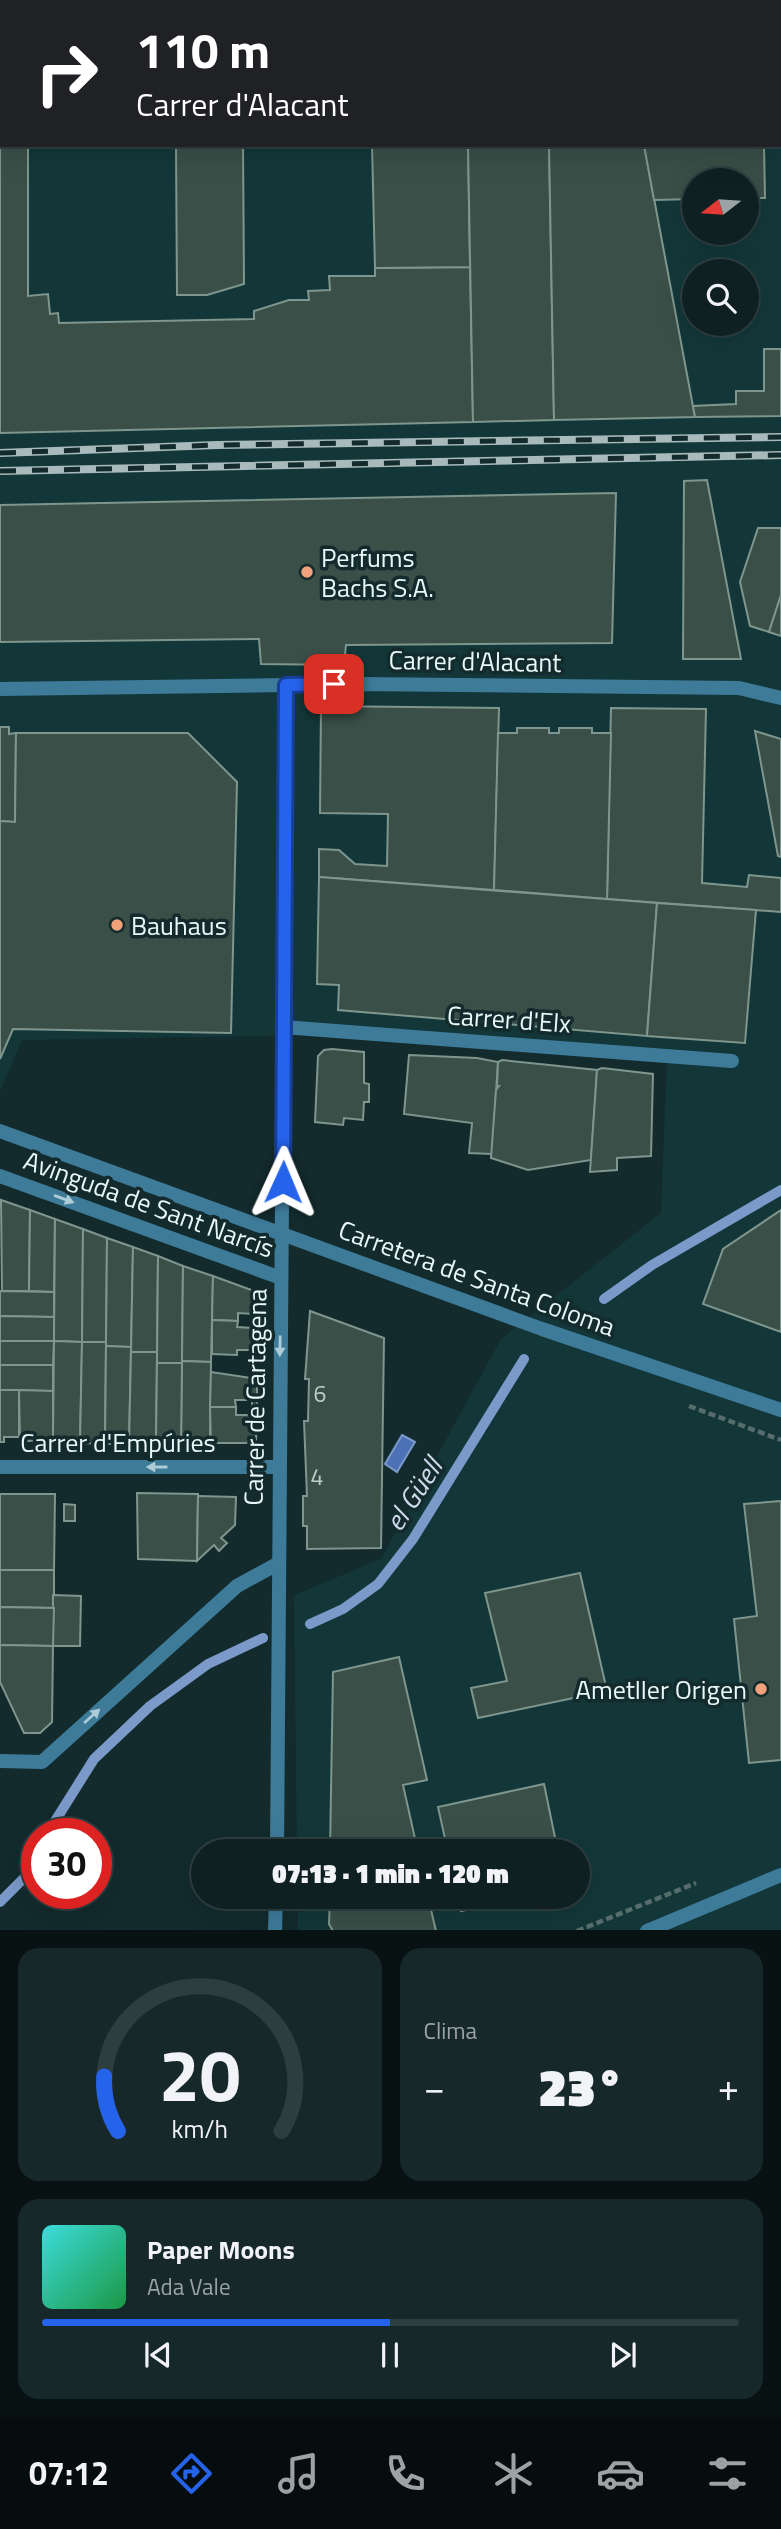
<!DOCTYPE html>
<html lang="es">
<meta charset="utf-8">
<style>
:root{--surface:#0e2022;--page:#17282a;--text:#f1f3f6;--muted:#9ba3a5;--line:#2e3e40;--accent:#2563eb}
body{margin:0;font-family:"Titillium Web",sans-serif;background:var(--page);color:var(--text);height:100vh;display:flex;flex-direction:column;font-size:26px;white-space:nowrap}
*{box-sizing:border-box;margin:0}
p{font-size:23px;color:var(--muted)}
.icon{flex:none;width:38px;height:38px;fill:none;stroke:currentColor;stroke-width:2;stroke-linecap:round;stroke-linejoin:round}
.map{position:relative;height:1930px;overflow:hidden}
.side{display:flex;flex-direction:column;gap:18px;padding:18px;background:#081213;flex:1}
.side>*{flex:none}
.hud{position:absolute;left:0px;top:0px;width:782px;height:147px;box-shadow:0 7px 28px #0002,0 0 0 2px var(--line);background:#202124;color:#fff;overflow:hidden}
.needle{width:46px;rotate:253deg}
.controls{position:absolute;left:682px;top:168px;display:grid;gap:14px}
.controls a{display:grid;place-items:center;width:77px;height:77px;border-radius:50%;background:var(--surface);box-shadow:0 7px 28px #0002,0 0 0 2px var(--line);font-size:35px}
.speed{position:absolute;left:21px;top:1818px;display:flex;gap:14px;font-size:35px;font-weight:700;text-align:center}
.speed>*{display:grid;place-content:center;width:91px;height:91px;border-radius:50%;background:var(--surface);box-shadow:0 7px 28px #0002,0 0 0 2px var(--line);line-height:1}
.speed .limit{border:10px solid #d22;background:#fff;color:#111}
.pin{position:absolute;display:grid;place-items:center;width:60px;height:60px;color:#fff;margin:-30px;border-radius:14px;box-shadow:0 4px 10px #0006}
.me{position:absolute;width:77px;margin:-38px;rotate:1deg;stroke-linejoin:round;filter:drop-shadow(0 0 5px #0008)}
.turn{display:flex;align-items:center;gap:24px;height:147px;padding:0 21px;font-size:32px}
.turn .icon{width:91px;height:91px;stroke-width:2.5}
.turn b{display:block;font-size:49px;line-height:60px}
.big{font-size:52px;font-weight:800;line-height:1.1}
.side .widget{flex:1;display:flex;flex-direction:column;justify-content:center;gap:10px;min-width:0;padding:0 24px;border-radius:21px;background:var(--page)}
.side .dial{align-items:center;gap:0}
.dial svg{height:182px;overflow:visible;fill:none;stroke:var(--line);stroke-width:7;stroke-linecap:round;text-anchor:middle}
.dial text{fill:var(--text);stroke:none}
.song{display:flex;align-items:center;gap:21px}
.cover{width:84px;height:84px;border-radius:10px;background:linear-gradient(135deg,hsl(180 70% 55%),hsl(140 70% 35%))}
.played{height:7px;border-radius:4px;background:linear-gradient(90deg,var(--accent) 50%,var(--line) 50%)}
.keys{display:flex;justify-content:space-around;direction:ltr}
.heat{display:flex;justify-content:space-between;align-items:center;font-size:38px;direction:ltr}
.side .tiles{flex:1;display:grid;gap:18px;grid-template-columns:1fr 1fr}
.widget:last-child{grid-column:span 2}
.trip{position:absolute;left:191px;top:1839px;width:399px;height:70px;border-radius:35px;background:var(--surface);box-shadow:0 7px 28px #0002,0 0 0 2px var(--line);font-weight:800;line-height:70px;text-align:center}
.tabs{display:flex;height:112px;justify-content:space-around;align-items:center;background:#060d0e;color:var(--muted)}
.tabs .icon{width:49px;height:49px}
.tabs .selected{color:var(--accent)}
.tabs b{font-size:32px;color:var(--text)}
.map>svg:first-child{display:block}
.built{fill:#133739;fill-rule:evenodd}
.water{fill:#4c71b6;stroke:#7b9aca;stroke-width:2}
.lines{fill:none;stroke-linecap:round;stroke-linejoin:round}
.stream{stroke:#7b9aca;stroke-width:10}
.building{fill:#394f47;stroke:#7e968d;stroke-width:2}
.path{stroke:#576c6d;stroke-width:4.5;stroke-dasharray:7 3.5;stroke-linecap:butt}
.minor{stroke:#3d7b99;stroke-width:14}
.tertiary{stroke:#3d7b99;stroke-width:14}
.secondary{stroke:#3eaadb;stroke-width:14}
.rail-casing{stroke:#a8babb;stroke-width:8}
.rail{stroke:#132b2d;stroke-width:5;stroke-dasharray:16;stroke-linecap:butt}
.oneway{fill:#adccd7}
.route-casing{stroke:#184099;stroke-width:18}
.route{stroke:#2563eb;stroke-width:12}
.poi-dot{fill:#f1a27b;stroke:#132b2d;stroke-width:2.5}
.labels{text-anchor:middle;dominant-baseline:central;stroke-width:7;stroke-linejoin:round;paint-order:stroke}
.number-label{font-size:23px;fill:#bdcecc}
.poi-label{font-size:26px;fill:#e9f8f8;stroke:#132b2d;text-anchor:start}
.street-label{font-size:26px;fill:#e9f8f8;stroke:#132b2d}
.water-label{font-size:28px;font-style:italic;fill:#ced9ec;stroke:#132b2d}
</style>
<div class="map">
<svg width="781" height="1931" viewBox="0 0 781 1931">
<rect width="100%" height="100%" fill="#132b2d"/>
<!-- built -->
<path class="built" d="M 781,27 L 781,1930 L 298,1930 L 298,1897 L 578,1897 L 578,1852 L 297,1851 L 294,1595 L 381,1559 L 501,1339 L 661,1213 L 667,1060 L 306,1035 L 22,1040 L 0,1091 L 0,30 L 2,145 L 780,145 ZM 695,180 L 747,180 L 747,233 L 695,233 ZM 695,271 L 747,271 L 747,324 L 695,324 Z"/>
<!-- water -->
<polygon class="water" points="402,1435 415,1442 397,1472 385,1464"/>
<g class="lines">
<!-- stream -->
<g class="stream">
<polyline points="604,1299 652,1265 781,1190"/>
<polyline points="310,1624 343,1609 378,1584 413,1539 524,1359"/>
<polyline points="47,1834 94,1759 150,1706 208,1664 263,1638"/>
<polyline points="0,1902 26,1876 37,1855"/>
</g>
</g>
<!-- building -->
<g class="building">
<polygon points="0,109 2,145 28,145 28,296 48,294 50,314 58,313 59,323 254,319 254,311 289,300 309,300 308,291 330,290 329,276 375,276 375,268 470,267 473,422 0,433"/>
<polygon points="176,145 243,145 244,284 207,295 177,295"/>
<polygon points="372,145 468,145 470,267 375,268"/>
<polygon points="468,145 549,145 554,420 473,422"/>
<polygon points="549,145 644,145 695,417 554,420"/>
<polygon points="644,145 764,145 765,198 747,198 747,180 695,180 695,199 654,200"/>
<polygon points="764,349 781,349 781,416 695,417 693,406 736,404 736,391 764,391"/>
<polygon points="707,480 741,659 683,659 684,481"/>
<polygon points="616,493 612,643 346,645 344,665 261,664 259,639 0,642 0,505"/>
<polygon points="758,528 781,528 781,595 769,632 750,626 740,582"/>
<polygon points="781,595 781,636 769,632"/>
<polygon points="321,706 499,708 494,890 319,877 319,849 339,850 355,864 387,866 388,814 320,813"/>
<polygon points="611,708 706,709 702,883 747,887 749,875 781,878 781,912 607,899"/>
<polygon points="0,727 9,727 9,734 16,733 15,822 0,821"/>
<polygon points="517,728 549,728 549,733 559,733 559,728 592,728 592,733 611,733 607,899 494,890 498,733 517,733"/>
<polygon points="755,731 781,739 781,857 778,856"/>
<polygon points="16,733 188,733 237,782 231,1033 13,1029 0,1059 0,821 15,822"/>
<polygon points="319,877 657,903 647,1036 338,1010 339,985 317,984"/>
<polygon points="657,903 756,910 745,1043 647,1036"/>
<polygon points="332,1049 364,1052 364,1083 369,1084 369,1102 364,1102 363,1120 344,1118 343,1125 315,1122 318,1056 324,1050"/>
<polygon points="409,1055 477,1058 498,1062 492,1154 469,1153 472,1123 404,1114"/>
<polygon points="502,1060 597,1070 591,1160 528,1170 491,1158 496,1090 499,1086 497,1086 498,1062"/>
<polygon points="602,1068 653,1074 651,1156 617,1158 617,1170 590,1172 597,1070"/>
<polygon points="1,1200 30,1210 29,1291 2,1291"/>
<polygon points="30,1210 55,1219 54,1292 29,1291"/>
<polygon points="781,1210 781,1332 703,1304 723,1249"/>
<polygon points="55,1219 83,1229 82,1342 54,1341"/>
<polygon points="83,1229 107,1238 106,1342 82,1342"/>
<polygon points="107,1238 133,1247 131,1347 106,1346"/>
<polygon points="133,1247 158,1256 157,1352 131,1352"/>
<polygon points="158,1256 183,1266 182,1363 157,1363"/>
<polygon points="183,1266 213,1276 211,1362 182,1361"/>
<polygon points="213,1276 254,1291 254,1314 238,1313 238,1321 212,1320"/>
<polygon points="0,1291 54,1292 54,1317 0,1316"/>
<polygon points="310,1311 384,1338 381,1548 307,1549 307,1526 303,1526 303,1496 307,1496 304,1421 308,1421 309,1379 305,1379"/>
<polygon points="0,1316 54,1317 54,1341 0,1341"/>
<polygon points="212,1320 238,1321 237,1327 253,1328 253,1350 237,1350 237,1355 212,1354"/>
<polygon points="0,1341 54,1341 53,1365 0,1365"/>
<polygon points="54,1341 82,1342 80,1443 58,1443 58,1438 53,1438"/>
<polygon points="82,1342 106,1342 105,1444 80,1443"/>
<polygon points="106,1346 131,1347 129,1444 105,1444"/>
<polygon points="131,1352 157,1352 156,1443 129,1444"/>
<polygon points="182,1361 211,1362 210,1437 206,1437 206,1443 181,1443"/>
<polygon points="157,1363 182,1363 181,1443 156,1443"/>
<polygon points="0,1365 53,1365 53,1391 0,1390"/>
<polygon points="211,1372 257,1379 257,1407 252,1407 252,1400 235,1400 236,1407 210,1407"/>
<polygon points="0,1390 19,1390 19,1437 4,1437 4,1442 0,1442"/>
<polygon points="19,1390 53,1391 53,1438 20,1442"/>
<polygon points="210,1407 236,1407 236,1415 251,1415 252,1407 257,1407 256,1443 211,1443"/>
<polygon points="137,1493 198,1494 197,1561 138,1559"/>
<polygon points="0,1494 55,1494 54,1570 0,1570"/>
<polygon points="198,1496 236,1497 235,1525 221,1538 227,1543 219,1551 214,1545 197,1561"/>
<polygon points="781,1501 781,1760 749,1763 734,1619 757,1616 744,1504"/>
<polygon points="64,1504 75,1505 75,1521 64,1521"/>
<polygon points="0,1570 54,1570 54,1608 0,1607"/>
<polygon points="580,1573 607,1691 478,1718 471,1688 507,1681 485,1593"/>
<polygon points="53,1595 81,1596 80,1646 53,1646"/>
<polygon points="0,1607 54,1608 53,1646 0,1645"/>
<polygon points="0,1645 53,1646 52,1722 40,1733 24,1733 0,1682"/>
<polygon points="399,1657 427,1780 403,1785 418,1852 330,1852 333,1672"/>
<polygon points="544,1784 558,1852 448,1852 438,1807"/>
<polygon points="330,1897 428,1897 436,1931 333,1931 329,1924"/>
<polygon points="458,1897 527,1897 461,1911"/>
</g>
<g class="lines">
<!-- path -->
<g class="path">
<polyline points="689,1406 781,1440"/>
<polyline points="577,1931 696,1883"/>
</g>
<!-- minor -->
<g class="minor">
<polyline points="41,0 41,2"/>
<polyline points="311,0 311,2"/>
<polyline points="0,689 358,684 739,688 781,698"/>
<polyline points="283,1027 732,1061"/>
<polyline points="0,1467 279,1467"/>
<polyline points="0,1761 42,1762 237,1586 279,1563"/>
<polyline points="277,1852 286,685"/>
<polyline points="275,1931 276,1897"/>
</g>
<!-- tertiary -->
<g class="tertiary">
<polyline points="0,1131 542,1329 781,1410"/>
<polyline points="0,1176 281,1278"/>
<polyline points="647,1931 781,1875"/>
</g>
<!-- secondary -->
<g class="secondary">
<polyline points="780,27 781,27"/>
<polyline points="0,30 2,30"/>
</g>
<!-- rail casing -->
<g class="rail-casing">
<g id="rail">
<polyline points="0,453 217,445 781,437"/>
<polyline points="0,471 781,455"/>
</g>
</g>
<!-- rail -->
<use href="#rail" class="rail"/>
</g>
<!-- one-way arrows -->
<defs><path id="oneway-solid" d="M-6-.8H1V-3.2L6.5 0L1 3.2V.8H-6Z" transform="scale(1.75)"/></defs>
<g class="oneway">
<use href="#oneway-solid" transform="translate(64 1199) rotate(20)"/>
<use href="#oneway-solid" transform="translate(280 1346) rotate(91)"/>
<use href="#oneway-solid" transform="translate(157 1467) rotate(180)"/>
<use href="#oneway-solid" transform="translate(92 1716) rotate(-42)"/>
</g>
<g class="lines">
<!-- route casing -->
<g class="route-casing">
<polyline id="route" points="283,1182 286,685 334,684"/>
</g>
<!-- route -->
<use href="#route" class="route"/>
</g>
<!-- markers -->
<g class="poi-dot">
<circle cx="307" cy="572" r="7"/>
<circle cx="117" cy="925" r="7"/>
<circle cx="761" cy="1689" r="7"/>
</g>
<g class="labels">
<!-- number labels -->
<g class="number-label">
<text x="320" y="1393">6</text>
<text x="317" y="1476">4</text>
</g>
<!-- poi labels -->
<g class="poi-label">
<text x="321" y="557">Perfums<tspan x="321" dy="30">Bachs S.A.</tspan></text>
<text x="131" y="925">Bauhaus</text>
<text x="747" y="1689" text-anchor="end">Ametller Origen</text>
</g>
<!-- street labels -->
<g class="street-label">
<text transform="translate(475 661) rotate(1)">Carrer d'Alacant</text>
<text transform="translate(509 1019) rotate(4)">Carrer d'Elx</text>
<text transform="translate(149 1204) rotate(20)">Avinguda de Sant Narcís</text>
<text transform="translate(477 1278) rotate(20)">Carretera de Santa Coloma</text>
<text transform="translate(255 1397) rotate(-89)">Carrer de Cartagena</text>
<text x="118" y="1442">Carrer d'Empúries</text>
</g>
<!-- water labels -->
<g class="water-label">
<text transform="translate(413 1494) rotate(-57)">el Güell</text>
</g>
</g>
</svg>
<div class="controls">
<a><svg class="needle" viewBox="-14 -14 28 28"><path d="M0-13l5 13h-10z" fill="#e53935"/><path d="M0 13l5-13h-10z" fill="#9ba3a5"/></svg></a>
<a><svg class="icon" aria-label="search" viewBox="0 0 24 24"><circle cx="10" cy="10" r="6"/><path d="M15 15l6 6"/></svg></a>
</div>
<div class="speed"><div class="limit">30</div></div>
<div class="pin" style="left:334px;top:684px;background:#d93025"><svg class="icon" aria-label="arrive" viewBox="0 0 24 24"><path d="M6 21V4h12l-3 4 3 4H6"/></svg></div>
<svg class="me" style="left:283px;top:1182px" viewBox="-20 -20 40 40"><path d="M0-17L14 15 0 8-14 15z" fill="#2563eb" stroke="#fff" stroke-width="4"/></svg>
<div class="trip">07:13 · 1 min · 120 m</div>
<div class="hud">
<div class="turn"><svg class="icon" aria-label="right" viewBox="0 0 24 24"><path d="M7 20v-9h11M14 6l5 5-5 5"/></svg><div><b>110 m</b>Carrer d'Alacant</div></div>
</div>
</div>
<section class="side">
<div class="tiles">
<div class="widget dial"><svg viewBox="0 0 100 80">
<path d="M14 69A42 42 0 1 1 86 69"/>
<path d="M14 69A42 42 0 0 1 8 45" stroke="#2563eb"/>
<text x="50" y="56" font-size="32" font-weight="700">20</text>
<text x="50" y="72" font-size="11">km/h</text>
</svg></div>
<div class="widget"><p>Clima</p>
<div class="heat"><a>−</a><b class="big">23°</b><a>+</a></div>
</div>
<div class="widget">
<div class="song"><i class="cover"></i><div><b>Paper Moons</b><p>Ada Vale</p></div></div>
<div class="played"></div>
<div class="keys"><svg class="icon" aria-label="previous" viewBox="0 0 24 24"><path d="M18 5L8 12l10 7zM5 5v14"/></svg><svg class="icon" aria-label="pause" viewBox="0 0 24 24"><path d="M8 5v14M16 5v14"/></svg><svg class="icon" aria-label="next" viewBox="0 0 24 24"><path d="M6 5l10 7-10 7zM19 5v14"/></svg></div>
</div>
</div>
</section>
<nav class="tabs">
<b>07:12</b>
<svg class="icon selected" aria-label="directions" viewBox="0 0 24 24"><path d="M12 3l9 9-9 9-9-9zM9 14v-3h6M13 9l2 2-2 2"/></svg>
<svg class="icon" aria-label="music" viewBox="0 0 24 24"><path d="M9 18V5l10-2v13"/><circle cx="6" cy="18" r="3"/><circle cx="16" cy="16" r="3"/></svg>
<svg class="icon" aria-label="phone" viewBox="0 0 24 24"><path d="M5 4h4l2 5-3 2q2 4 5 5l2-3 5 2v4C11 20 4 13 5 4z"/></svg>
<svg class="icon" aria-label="climate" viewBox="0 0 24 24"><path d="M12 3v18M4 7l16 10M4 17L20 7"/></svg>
<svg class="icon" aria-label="car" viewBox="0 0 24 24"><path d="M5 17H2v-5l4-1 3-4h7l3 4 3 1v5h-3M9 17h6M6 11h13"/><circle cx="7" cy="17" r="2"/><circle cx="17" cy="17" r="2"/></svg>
<svg class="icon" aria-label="filters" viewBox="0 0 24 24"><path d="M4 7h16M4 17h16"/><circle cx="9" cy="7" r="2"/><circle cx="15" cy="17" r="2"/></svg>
</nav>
